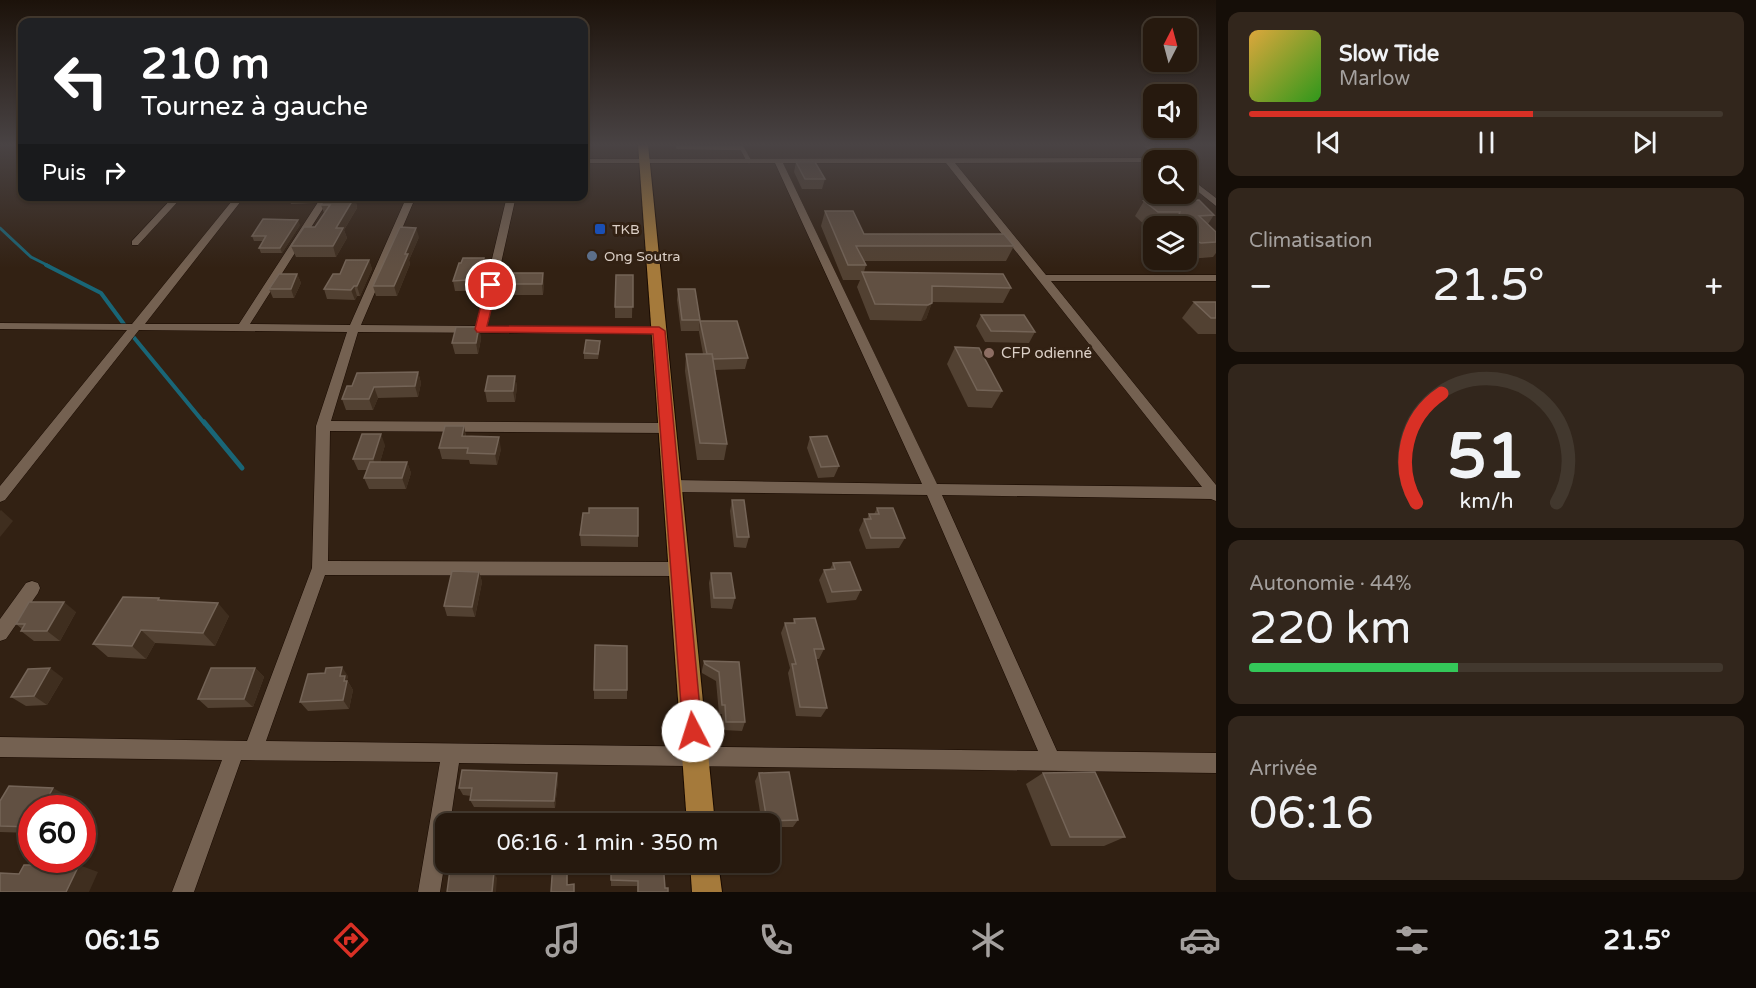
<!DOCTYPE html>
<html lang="fr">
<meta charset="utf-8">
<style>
:root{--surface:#26190e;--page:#32261c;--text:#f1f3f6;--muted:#a4a09e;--line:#42382e;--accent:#d93025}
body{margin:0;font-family:"Varela Round",sans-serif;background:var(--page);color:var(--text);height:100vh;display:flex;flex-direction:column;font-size:22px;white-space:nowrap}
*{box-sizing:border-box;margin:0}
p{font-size:20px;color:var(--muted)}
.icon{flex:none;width:33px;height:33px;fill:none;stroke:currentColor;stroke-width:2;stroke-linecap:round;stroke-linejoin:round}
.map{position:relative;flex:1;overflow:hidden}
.drawer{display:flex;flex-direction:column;gap:12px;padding:12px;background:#150e08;width:540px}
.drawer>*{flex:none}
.banner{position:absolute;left:18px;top:18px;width:570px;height:183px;border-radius:12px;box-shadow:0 2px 4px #0004,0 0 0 2px var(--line);background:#202124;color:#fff;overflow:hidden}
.needle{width:39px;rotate:6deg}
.buttons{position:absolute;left:1143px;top:18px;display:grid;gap:12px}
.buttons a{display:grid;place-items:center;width:54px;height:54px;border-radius:12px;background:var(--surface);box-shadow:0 2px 4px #0004,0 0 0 2px var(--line);font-size:30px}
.speed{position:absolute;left:18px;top:795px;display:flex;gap:12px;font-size:30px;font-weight:700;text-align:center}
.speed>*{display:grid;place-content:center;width:78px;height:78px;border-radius:50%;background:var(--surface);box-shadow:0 2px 4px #0004,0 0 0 2px var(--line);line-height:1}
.speed .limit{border:9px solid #d22;background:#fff;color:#111}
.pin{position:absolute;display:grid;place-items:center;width:51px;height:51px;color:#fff;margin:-26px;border:3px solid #fff;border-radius:50%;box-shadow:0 2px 6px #0007}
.me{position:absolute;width:66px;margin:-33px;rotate:355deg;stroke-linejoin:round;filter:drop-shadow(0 0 4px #0008)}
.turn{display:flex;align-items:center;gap:21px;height:126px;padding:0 24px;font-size:27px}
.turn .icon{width:78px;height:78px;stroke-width:2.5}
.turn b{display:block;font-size:42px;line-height:51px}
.then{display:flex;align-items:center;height:57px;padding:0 24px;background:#0003;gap:12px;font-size:22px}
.big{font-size:45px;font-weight:600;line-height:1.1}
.drawer .widget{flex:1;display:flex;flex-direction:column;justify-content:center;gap:9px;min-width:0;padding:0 21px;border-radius:12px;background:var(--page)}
.drawer .dial{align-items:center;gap:0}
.dial svg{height:156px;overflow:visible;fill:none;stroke:var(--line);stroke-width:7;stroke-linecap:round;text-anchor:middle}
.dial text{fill:var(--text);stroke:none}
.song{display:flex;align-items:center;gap:18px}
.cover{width:72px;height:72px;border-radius:9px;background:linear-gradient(135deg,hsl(40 70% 55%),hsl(110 70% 35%))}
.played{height:6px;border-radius:3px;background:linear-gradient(90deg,var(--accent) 60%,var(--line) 60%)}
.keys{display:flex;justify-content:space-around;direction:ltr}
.heat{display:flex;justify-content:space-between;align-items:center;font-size:33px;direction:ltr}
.charge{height:9px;border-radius:4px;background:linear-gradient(90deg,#34c759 44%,var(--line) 0)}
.trip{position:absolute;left:435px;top:813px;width:345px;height:60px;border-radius:12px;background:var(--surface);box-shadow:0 2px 4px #0004,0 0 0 2px var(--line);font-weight:600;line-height:60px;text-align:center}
.tab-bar{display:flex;height:96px;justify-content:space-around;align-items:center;background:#0f0a06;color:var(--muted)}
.tab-bar .icon{width:42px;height:42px}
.tab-bar .selected{color:var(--accent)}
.tab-bar b{font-size:27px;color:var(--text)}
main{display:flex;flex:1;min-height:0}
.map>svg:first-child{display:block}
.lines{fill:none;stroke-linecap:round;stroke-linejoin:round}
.stream-far2{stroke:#196677;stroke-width:3}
.stream-far1{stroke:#196677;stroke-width:4}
.stream{stroke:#196677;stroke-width:5}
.lane-casing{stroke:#190a01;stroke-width:5}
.street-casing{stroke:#190a01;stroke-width:1}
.primary-casing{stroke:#190a01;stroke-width:2}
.lane{stroke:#746151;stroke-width:4.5}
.street{fill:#746151;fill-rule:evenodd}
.primary{fill:#a57a3b;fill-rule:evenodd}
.wall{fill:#524132}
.shaded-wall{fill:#3f2e1f}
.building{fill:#615042;stroke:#746457;stroke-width:1.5}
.route{fill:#d93025;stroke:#8d1f18;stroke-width:1.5}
.transit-dot{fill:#1a4fb4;stroke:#322113;stroke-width:2}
.service-dot{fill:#5c6f8a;stroke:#322113;stroke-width:2}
.education-dot{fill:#8d6e63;stroke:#322113;stroke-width:2}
.labels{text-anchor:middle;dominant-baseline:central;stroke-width:6;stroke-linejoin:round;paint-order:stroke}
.far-poi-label{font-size:14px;fill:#dcd0c7;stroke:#322113;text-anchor:start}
.poi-label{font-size:15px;fill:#dcd0c7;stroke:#322113;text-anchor:start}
</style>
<main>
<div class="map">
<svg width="1216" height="892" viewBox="0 0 1216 892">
<rect width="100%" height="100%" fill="#322113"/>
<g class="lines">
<!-- stream-far2 -->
<polyline class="stream-far2" points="0,228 31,257 49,266"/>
<!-- stream-far1 -->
<g class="stream-far1">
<polyline points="46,265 101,293 126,327"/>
<polyline points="131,334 205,424"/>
</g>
<!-- stream -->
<polyline class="stream" points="204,422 242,468"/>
<!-- lane casing -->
<g class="lane-casing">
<polyline id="lane" points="678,147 742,148 749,161"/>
</g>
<!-- street casing -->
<g class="street-casing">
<g id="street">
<path d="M 1141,144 L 1150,144 L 1171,160 L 1154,160 L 1154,162 L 955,163 L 1046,275 L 1216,275 L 1216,281 L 1051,281 L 1216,485 L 1216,501 L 1211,499 L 942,495 L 1057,751 L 1216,753 L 1216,773 L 459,763 L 450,824 L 446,824 L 446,855 L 440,892 L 418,892 L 440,762 L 241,760 L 194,892 L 172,892 L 222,760 L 0,757 L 0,737 L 247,741 L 312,568 L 316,426 L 347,332 L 139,330 L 5,500 L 0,502 L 0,486 L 127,330 L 0,329 L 0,323 L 132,324 L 236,196 L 245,196 L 145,324 L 239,324 L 322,196 L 331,196 L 250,324 L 350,325 L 407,196 L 416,196 L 361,325 L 476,326 L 507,196 L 516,196 L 487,326 L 659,328 L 665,331 L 659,334 L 358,332 L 331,421 L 667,423 L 674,428 L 667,433 L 330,431 L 328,561 L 679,562 L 685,564 L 687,569 L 685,574 L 679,576 L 325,575 L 266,741 L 1038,751 L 927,495 L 672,492 L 667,490 L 665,486 L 667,482 L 672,480 L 922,484 L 775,163 L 584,163 L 584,159 L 1159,158 ZM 783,163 L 946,163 L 1202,487 L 937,484 Z"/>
<polygon points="1186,175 1216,198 1216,206 1186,182"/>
<polygon points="174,196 183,196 138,245 132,245 132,241"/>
<polygon points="32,581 38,583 40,588 38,593 6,639 0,641 0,619 26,583"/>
</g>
</g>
<!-- primary casing -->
<g class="primary-casing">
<g id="primary">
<polygon points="638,144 648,144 715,824 687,824"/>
<polygon points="690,862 718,862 722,892 692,892"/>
</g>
</g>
<!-- lane -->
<use href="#lane" class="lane"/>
<!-- street -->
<use href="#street" class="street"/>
<!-- primary -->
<use href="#primary" class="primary"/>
</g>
<!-- wall -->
<g class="wall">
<polygon points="796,162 825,179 822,189 802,189 794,172"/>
<polygon points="288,196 319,196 315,203 291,204"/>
<polygon points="326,196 359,196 356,202 357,208 344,230 347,238 336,257 296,257 291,246 315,227 324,213 321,205"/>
<polygon points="1144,201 1214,215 1208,224 1216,232 1216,253 1213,257 1189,259 1186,258 1186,226 1154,226 1154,228 1148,228 1135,216"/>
<polygon points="825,211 864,234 1014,246 1006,261 864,261 866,265 864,272 1011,288 1003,303 932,302 926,319 921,321 870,320 857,287 860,280 843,280 821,226"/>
<polygon points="300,225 282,253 261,253 259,248 263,241 254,241 252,236"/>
<polygon points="419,237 409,260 410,264 397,296 376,296 373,286"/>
<polygon points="484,258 486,269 480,295 468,296 467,291 455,291 453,281 461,263"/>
<polygon points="369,260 372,269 360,296 357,296 355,300 327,299 324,289 340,274"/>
<polygon points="297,274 301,283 294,298 273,298 269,289"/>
<polygon points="633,275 632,318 615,318 615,307"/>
<polygon points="504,284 544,284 543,295 506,295"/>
<polygon points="678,289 700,320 699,331 681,331 677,300"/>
<polygon points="1194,302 1216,302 1216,334 1198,334 1182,318"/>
<polygon points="981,315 1035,332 1029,343 985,342 976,326"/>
<polygon points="700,321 748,358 745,369 715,370 727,444 724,460 697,460 685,371 686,354 703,354 699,332"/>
<polygon points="479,327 481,339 478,354 455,354 452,343"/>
<polygon points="600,347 598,359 584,359 584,353"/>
<polygon points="955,347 1002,391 992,408 968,407 947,364"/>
<polygon points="418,372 421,383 418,397 378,398 373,410 346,410 342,399 352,386"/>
<polygon points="515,376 517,387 515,402 487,402 485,391"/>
<polygon points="464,426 466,436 501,449 497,465 470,464 469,460 442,459 439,448"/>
<polygon points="810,437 839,466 834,477 818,478 807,448"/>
<polygon points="385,445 380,462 407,462 411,473 406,489 369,489 364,478 367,470 358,470 353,459"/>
<polygon points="732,500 749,537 746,548 734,547 730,511"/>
<polygon points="877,508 905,538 899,548 866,549 859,530 864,519 867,519 869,514 874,514"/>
<polygon points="589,513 638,536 638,547 581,546 580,535"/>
<polygon points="833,563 861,590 856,600 827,603 819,580 824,570 830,569"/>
<polygon points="479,572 482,582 475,617 447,616 444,606"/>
<polygon points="711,573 735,598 732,609 711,608 709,583"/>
<polygon points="159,598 162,601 229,616 215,646 155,643 146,659 108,657 93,644"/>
<polygon points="76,612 60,641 34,641 21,631 22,629 16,624"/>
<polygon points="794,619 824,649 819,659 816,659 827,708 821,717 796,716 788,673 790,668 781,633 785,623 793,623"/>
<polygon points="704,661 739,662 745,722 742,731 723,730 722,714 719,714 716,681 702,673 702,670"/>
<polygon points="255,668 264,677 253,707 208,708 198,699"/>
<polygon points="325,673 348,676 347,680 353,690 349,709 308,711 300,702"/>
<polygon points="63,678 47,705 26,706 11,697"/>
<rect x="594" y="690" width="33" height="9"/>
<polygon points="759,773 798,820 793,827 770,827 770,824 762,824 755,781"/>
<polygon points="1043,773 1125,837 1104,846 1051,846 1026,784"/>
<polygon points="558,780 555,808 474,807 470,800 471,796 463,795 459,788"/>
<polygon points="68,796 32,808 32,833 0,832 0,801"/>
<polygon points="611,862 665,888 668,892 637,892 637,886 611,886"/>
</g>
<!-- shaded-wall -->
<g class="shaded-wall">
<polygon points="313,196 319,196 315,203"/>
<polygon points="350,196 359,196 356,202 357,208 344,230 347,238 336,257 333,246 336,228"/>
<polygon points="298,220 300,225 282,253 280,248"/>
<polygon points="416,228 419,237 409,260 410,264 397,296 394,286 405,254"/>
<polygon points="484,258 486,269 480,295 478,285"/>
<polygon points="369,260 372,269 360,296 357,286"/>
<polygon points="543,273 544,284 543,295 542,284"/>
<polygon points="297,274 301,283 294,298 291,289"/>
<polygon points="354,286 357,296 355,300 351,290"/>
<polygon points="932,303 926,319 921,321 928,305"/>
<polygon points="479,327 481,339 478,354 476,343"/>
<polygon points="418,372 421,383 418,397 415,386"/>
<polygon points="515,376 517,387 515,402 513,391"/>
<polygon points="374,387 378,398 373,410 369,399"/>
<polygon points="464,426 466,438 462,436"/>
<polygon points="381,434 385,445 378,470 373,459"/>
<polygon points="499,437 501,449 497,465 495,454"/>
<polygon points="407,462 411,473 406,489 402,478"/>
<polygon points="1,510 13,521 0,537 0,511"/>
<polygon points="479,572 482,582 475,617 472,607"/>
<polygon points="64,602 76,612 60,641 47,631"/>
<polygon points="218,603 229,616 215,646 203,633"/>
<polygon points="141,630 155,643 146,659 132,646"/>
<polygon points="342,667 348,676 347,680 353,690 349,709 343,700 340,676"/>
<polygon points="50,668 63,678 47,705 34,696"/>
<polygon points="255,668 264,677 253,707 244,699"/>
<polygon points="557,773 558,780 555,808 554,801"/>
<polygon points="53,788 68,796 61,808 42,808"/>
<polygon points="472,862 474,862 476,866 475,878 471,873"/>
<polygon points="567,862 568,862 568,889 567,885"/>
<polygon points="79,865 98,872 89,892 66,892"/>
<polygon points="494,872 497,878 496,892 492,892"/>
</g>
<!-- building -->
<g class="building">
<polygon points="796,162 815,162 825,179 805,179"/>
<polygon points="326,196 350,196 349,198 354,198 336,228 343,228 333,246 291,246 304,227 315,227 330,205 321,205"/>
<polygon points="1199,200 1214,215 1199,216 1216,232 1216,242 1201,243 1186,237 1186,226 1174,226 1180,212 1158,212 1144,201"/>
<polygon points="825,211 853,211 864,234 1004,234 1014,246 856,246 866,265 848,265"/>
<polygon points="263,219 298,220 280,248 259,248 266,236 252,236"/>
<polygon points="400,227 416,228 405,254 408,254 394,286 373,286"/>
<polygon points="463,258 484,258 478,285 466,285 467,280 453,281 459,263 461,263"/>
<polygon points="346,260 369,260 357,286 354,286 351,290 324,289 333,274 340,274"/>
<polygon points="862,272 1003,274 1011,288 932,286 932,303 928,305 875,304"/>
<polygon points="507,273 543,273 542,284 504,284"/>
<polygon points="279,274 297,274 291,289 269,289"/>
<polygon points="616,275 633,275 633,307 615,307"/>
<polygon points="678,289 695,289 700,320 682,320"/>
<polygon points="1194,302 1216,302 1216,318 1211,318"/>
<polygon points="981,315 1024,315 1035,332 991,331"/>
<polygon points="700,321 737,321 748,358 713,359 712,354 707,354"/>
<polygon points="456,327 479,327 476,343 452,343"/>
<polygon points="586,340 600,341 598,354 584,353"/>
<polygon points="955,347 979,348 1002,391 977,390"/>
<polygon points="686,354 712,354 727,444 700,443"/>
<polygon points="418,372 415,386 374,387 369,399 342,399 347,386 352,386 357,373"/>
<polygon points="488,376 515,376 513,391 485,391"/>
<polygon points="445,426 464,426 462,436 499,437 495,454 467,453 468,448 439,448"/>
<polygon points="362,434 381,434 373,459 353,459"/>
<polygon points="827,436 839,466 821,467 810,437"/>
<polygon points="370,462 407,462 402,478 364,478"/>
<polygon points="732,500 744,500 749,537 737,537"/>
<polygon points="589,508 638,508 638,536 580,535 583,513 589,513"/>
<polygon points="877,508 893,508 905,538 871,538 864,519 871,519 869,514 879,514"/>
<polygon points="850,562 861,590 832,592 824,570 835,569 833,563"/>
<polygon points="452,571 479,572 472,607 444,606"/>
<polygon points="711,573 731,573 735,598 714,598"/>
<polygon points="123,597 159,598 158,600 218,603 203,633 141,630 132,646 93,644"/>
<polygon points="29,602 64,602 47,631 21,631 25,624 16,624"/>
<polygon points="815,618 824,649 814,649 827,708 800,707 792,664 796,664 785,623 795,623 794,619"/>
<polygon points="595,645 627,646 627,690 594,690"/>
<polygon points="704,661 739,662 745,722 726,722 725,705 722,705 719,672 705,664"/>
<polygon points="342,667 340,676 345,676 344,681 347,681 343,700 300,702 308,674 325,673 326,668"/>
<polygon points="50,668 34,696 11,697 28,669"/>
<polygon points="211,668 255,668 244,699 198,699"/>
<polygon points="462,770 557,773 554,801 470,800 472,788 459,788"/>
<polygon points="789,772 798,820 767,821 759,773"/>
<polygon points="1095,772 1125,837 1070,837 1043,773"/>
<polygon points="9,786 53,788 42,808 32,808 32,827 0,826 0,801"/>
<rect x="597" y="815" width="60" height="9"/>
<polygon points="569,818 568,824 555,824 555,819"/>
<polygon points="451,862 472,862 471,873 494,872 492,892 447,892"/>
<polygon points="553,862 567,862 567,885 574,884 574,892 551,892"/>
<polygon points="611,862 663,862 665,888 668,888 668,892 638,892 638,881 611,880"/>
<polygon points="24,865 79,865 66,892 0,892 0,873 19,874"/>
</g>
<!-- sky -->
<linearGradient id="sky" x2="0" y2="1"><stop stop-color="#1c120a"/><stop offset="0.54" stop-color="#494344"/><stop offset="1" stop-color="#494344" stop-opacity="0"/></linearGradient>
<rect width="1216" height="268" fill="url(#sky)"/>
<!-- route -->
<polygon class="route" points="491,282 497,285 487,326 659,327 665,331 702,731 700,738 693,741 686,738 683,731 653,334 477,332 475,329 486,285"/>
<!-- markers -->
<rect class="transit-dot" x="594" y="223" width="12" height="12" rx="3"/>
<circle class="service-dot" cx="592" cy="256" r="6"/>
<circle class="education-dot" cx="989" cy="353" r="6"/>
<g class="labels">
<!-- far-poi labels -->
<g class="far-poi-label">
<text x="612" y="229">TKB</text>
<text x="604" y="256">Ong Soutra</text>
</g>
<!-- poi labels -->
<g class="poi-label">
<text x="1001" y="353">CFP odienné</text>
</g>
</g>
</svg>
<div class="buttons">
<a><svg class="needle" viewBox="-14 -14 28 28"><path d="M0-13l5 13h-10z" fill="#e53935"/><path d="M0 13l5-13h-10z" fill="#a4a09e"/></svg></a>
<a><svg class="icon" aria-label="sound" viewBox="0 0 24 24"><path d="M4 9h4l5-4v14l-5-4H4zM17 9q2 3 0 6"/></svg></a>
<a><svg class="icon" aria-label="search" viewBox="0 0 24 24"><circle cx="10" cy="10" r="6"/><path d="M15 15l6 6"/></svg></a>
<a><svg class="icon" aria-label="layers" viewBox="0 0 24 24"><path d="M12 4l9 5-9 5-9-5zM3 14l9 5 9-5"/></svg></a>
</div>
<div class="speed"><div class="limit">60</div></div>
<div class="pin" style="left:491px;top:285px;background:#d93025"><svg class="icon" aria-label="arrive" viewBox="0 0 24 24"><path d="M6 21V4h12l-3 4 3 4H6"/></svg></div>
<svg class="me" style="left:693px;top:731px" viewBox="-20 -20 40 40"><circle r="19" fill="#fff"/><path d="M0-13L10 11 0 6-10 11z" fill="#d93025"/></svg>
<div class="trip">06:16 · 1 min · 350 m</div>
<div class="banner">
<div class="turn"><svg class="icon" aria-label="left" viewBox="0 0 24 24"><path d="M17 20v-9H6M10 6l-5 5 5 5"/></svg><div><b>210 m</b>Tournez à gauche</div></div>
<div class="then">Puis<svg class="icon" aria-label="right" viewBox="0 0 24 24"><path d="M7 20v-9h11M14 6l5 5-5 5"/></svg></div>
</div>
</div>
<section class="drawer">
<div class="widget">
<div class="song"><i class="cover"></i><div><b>Slow Tide</b><p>Marlow</p></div></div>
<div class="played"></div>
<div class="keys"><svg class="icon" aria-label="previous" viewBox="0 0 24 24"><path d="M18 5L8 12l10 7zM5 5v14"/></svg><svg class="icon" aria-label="pause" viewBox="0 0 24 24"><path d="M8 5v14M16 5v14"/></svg><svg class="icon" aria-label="next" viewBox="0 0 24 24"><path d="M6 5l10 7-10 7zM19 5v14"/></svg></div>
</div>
<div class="widget"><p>Climatisation</p>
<div class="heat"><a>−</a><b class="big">21.5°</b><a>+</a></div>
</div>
<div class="widget dial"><svg viewBox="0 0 100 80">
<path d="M14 69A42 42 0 1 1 86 69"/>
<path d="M14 69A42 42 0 0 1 27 13" stroke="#d93025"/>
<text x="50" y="56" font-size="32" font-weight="700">51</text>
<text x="50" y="72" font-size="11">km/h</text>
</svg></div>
<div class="widget"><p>Autonomie · 44%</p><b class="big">220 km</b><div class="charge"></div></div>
<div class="widget"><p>Arrivée</p><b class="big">06:16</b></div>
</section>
</main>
<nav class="tab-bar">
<b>06:15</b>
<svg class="icon selected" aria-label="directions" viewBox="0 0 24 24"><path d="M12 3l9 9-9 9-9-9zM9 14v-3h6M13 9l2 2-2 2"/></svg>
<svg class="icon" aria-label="music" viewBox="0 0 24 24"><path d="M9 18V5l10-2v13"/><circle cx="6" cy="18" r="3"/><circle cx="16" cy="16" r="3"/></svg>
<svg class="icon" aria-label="phone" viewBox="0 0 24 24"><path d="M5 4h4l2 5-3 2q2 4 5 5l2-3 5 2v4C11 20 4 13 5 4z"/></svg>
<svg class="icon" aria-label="climate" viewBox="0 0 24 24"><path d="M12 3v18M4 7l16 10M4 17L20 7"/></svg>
<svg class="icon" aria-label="car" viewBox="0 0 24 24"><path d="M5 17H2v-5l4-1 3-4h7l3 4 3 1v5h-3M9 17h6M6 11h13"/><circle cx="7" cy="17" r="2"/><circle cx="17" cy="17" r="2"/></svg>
<svg class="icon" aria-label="filters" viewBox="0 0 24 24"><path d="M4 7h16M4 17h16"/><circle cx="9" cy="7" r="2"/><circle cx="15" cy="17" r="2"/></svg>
<b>21.5°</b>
</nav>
